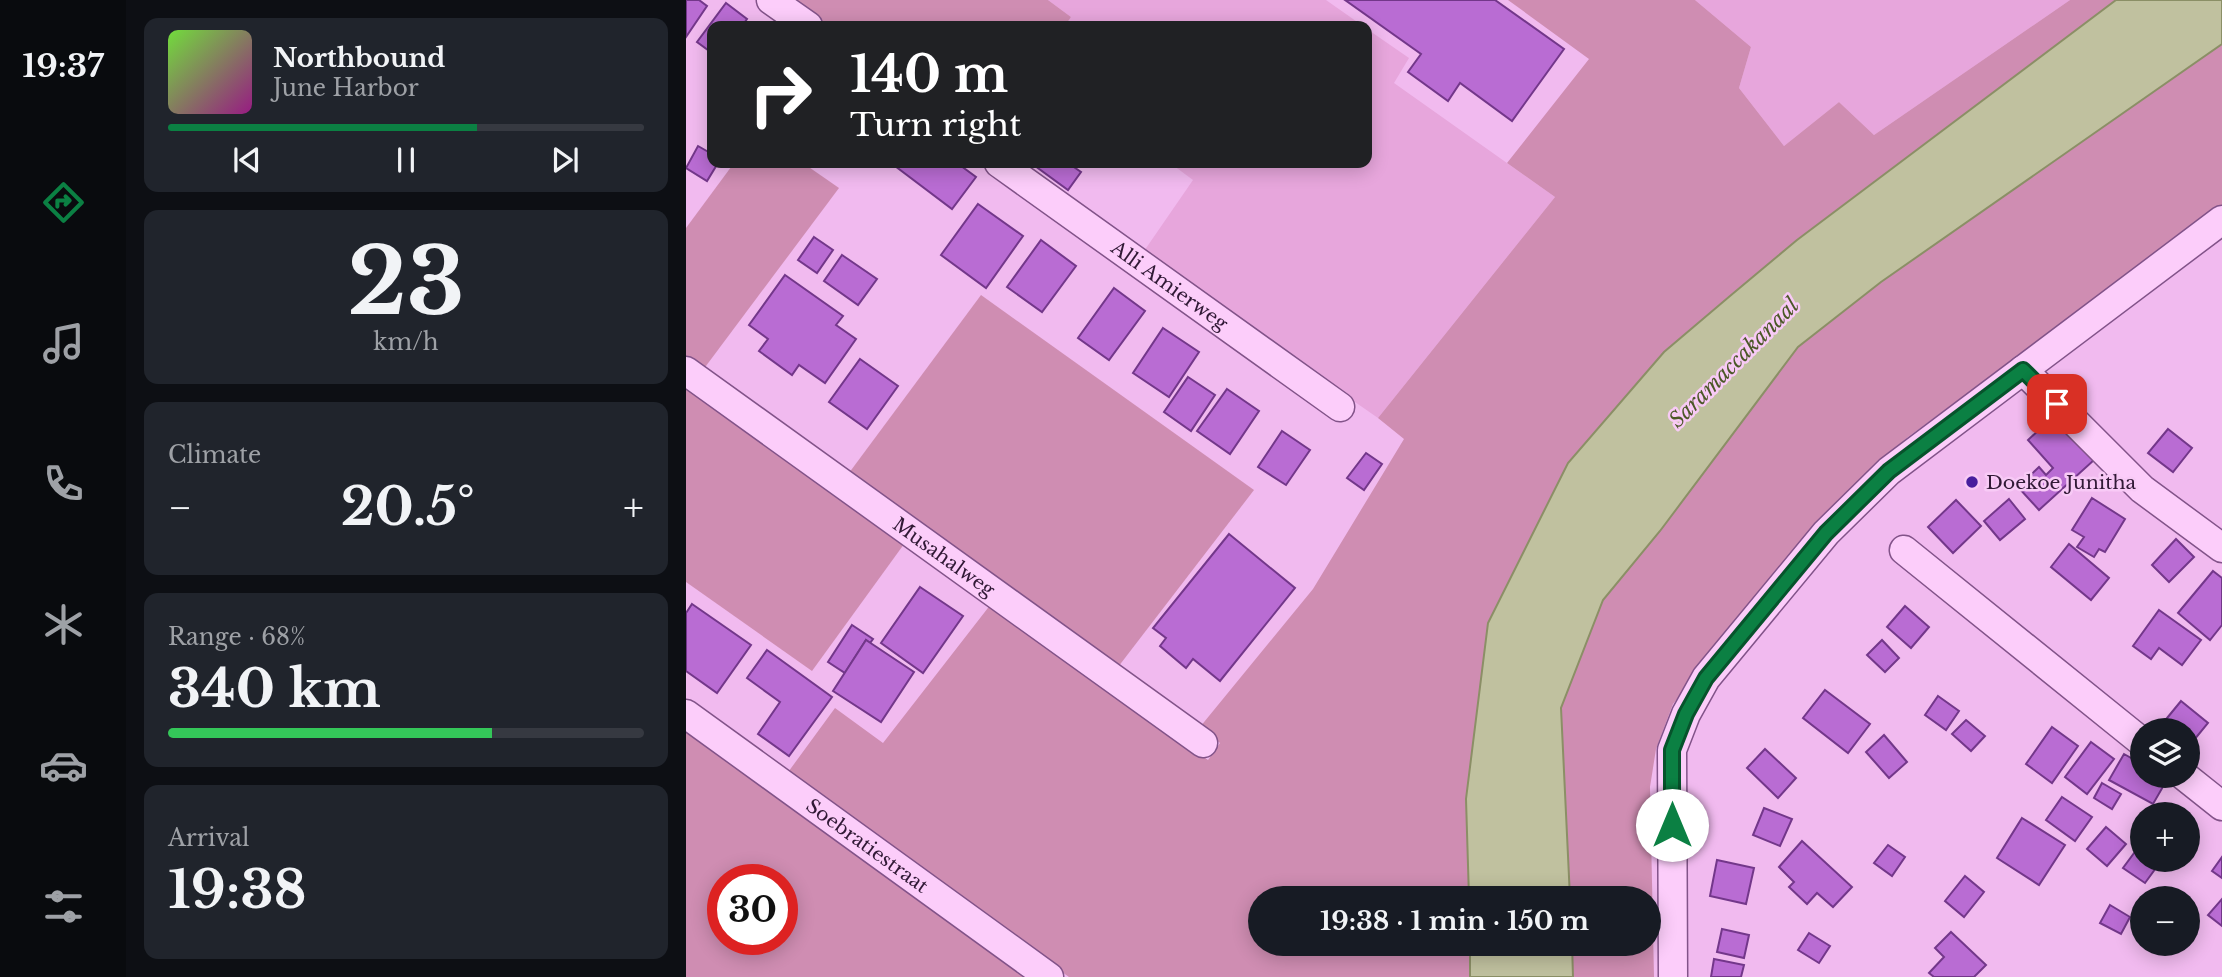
<!DOCTYPE html>
<meta charset="utf-8">
<style>
:root{--surface:#171b24;--page:#20242c;--text:#f1f3f6;--muted:#9ea1a6;--line:#363941;--accent:#0b8043}
body{margin:0;font-family:"Libre Baskerville",serif;background:var(--page);color:var(--text);height:100vh;display:flex;flex-direction:column;font-size:26px;white-space:nowrap}
*{box-sizing:border-box;margin:0}
p{font-size:23px;color:var(--muted)}
.icon{flex:none;width:38px;height:38px;fill:none;stroke:currentColor;stroke-width:2;stroke-linecap:round;stroke-linejoin:round}
.map{position:relative;flex:1;overflow:hidden}
.details{display:flex;flex-direction:column;gap:18px;padding:18px;background:#0d0f14;width:560px}
.details>*{flex:none}
.hud{position:absolute;left:21px;top:21px;width:665px;height:147px;border-radius:14px;box-shadow:0 4px 18px #0003;background:#202124;color:#fff;overflow:hidden}
.buttons{position:absolute;left:1444px;top:718px;display:grid;gap:14px}
.buttons a{display:grid;place-items:center;width:70px;height:70px;border-radius:50%;background:var(--surface);box-shadow:0 4px 18px #0003;font-size:35px}
.speed{position:absolute;left:21px;top:864px;display:flex;gap:14px;font-size:35px;font-weight:700;text-align:center}
.speed>*{display:grid;place-content:center;width:91px;height:91px;border-radius:50%;background:var(--surface);box-shadow:0 4px 18px #0003;line-height:1}
.speed .limit{border:10px solid #d22;background:#fff;color:#111}
.pin{position:absolute;display:grid;place-items:center;width:60px;height:60px;color:#fff;margin:-30px;border-radius:14px;box-shadow:0 4px 10px #0006}
.me{position:absolute;width:77px;margin:-38px;rotate:0deg;stroke-linejoin:round;filter:drop-shadow(0 0 5px #0008)}
.turn{display:flex;align-items:center;gap:24px;height:147px;padding:0 28px;font-size:32px}
.turn .icon{width:91px;height:91px;stroke-width:2.5}
.turn b{display:block;font-size:49px;line-height:60px}
.big{font-size:52px;font-weight:800;line-height:1.1}
.details .tile{flex:1;display:flex;flex-direction:column;justify-content:center;gap:10px;min-width:0;padding:0 24px;border-radius:14px;background:var(--page)}
.details .dial{align-items:center;gap:0}
.dial b{font-size:91px;line-height:1}
.song{display:flex;align-items:center;gap:21px}
.cover{width:84px;height:84px;border-radius:10px;background:linear-gradient(135deg,hsl(100 70% 55%),hsl(310 70% 35%))}
.played{height:7px;border-radius:4px;background:linear-gradient(90deg,var(--accent) 65%,var(--line) 65%)}
.keys{display:flex;justify-content:space-around;direction:ltr}
.heat{display:flex;justify-content:space-between;align-items:center;font-size:38px;direction:ltr}
.charge{height:10px;border-radius:5px;background:linear-gradient(90deg,#34c759 68%,var(--line) 0)}
.trip{position:absolute;left:562px;top:886px;width:413px;height:70px;border-radius:35px;background:var(--surface);box-shadow:0 4px 18px #0003;font-weight:800;line-height:70px;text-align:center}
main{display:flex;flex:1;min-height:0}
.menu{display:flex;flex-direction:column;width:126px;justify-content:space-around;align-items:center;background:#090b0e;color:var(--muted)}
.menu .icon{width:49px;height:49px}
.menu .on{color:var(--accent)}
.menu b{font-size:32px;color:var(--text)}
.map>svg:first-child{display:block}
.farmland{fill:#e7a6dc}
.green{fill:#cf8db2;fill-rule:evenodd}
.water{fill:#c0c19f;stroke:#8b8f66;stroke-width:2}
.building{fill:#b96cd3;stroke:#73378a;stroke-width:2}
.lines{fill:none;stroke-linecap:round;stroke-linejoin:round}
.street-casing{stroke:#825389;stroke-width:31}
.street{stroke:#fccdfa;stroke-width:28}
.route-casing{stroke:#07532c;stroke-width:18}
.route{stroke:#0b8043;stroke-width:12}
.poi-dot{fill:#471e9d;stroke:#f8caf6;stroke-width:2.5}
.labels{text-anchor:middle;dominant-baseline:central;stroke-width:5;stroke-linejoin:round;paint-order:stroke}
.street-label{font-size:19px;fill:#311936;stroke:#f8caf6}
.poi-label{font-size:19px;fill:#311936;stroke:#f8caf6;text-anchor:start}
.water-label{font-size:21px;font-style:italic;fill:#4b5827;stroke:#f8caf6}
</style>
<main>
<nav class="menu">
<b>19:37</b>
<svg class="icon on" aria-label="directions" viewBox="0 0 24 24"><path d="M12 3l9 9-9 9-9-9zM9 14v-3h6M13 9l2 2-2 2"/></svg>
<svg class="icon" aria-label="music" viewBox="0 0 24 24"><path d="M9 18V5l10-2v13"/><circle cx="6" cy="18" r="3"/><circle cx="16" cy="16" r="3"/></svg>
<svg class="icon" aria-label="phone" viewBox="0 0 24 24"><path d="M5 4h4l2 5-3 2q2 4 5 5l2-3 5 2v4C11 20 4 13 5 4z"/></svg>
<svg class="icon" aria-label="climate" viewBox="0 0 24 24"><path d="M12 3v18M4 7l16 10M4 17L20 7"/></svg>
<svg class="icon" aria-label="car" viewBox="0 0 24 24"><path d="M5 17H2v-5l4-1 3-4h7l3 4 3 1v5h-3M9 17h6M6 11h13"/><circle cx="7" cy="17" r="2"/><circle cx="17" cy="17" r="2"/></svg>
<svg class="icon" aria-label="filters" viewBox="0 0 24 24"><path d="M4 7h16M4 17h16"/><circle cx="9" cy="7" r="2"/><circle cx="15" cy="17" r="2"/></svg>
</nav>
<section class="details">
<div class="tile">
<div class="song"><i class="cover"></i><div><b>Northbound</b><p>June Harbor</p></div></div>
<div class="played"></div>
<div class="keys"><svg class="icon" aria-label="previous" viewBox="0 0 24 24"><path d="M18 5L8 12l10 7zM5 5v14"/></svg><svg class="icon" aria-label="pause" viewBox="0 0 24 24"><path d="M8 5v14M16 5v14"/></svg><svg class="icon" aria-label="next" viewBox="0 0 24 24"><path d="M6 5l10 7-10 7zM19 5v14"/></svg></div>
</div>
<div class="tile dial"><b>23</b><p>km/h</p></div>
<div class="tile"><p>Climate</p>
<div class="heat"><a>−</a><b class="big">20.5°</b><a>+</a></div>
</div>
<div class="tile"><p>Range · 68%</p><b class="big">340 km</b><div class="charge"></div></div>
<div class="tile"><p>Arrival</p><b class="big">19:38</b></div>
</section>
<div class="map">
<svg width="1536" height="977" viewBox="0 0 1536 977">
<rect width="100%" height="100%" fill="#f1baef"/>
<!-- farmland -->
<g class="farmland">
<polygon points="362,0 640,0 677,26 379,26 385,17"/>
<polygon points="1009,0 1384,0 1188,135 1153,102 1098,146 1053,88 1065,47"/>
<polygon points="681,29 723,58 708,83 869,197 692,418 456,254 507,180 484,163 681,163"/>
</g>
<!-- green -->
<g class="green">
<polygon points="103,0 362,0 385,17 379,26 139,26"/>
<polygon points="822,0 1009,0 1065,47 1053,88 1098,146 1153,102 1188,135 1384,0 1430,0 1111,240 978,352 802,623 780,799 783,898 574,898 574,943 784,943 784,977 383,977 100,775 149,708 197,743 305,604 522,760 534,743 514,727 627,589 718,439 692,418 869,197 821,163 903,59"/>
<polygon points="1536,44 1536,207 1222,437 1180,473 987,704 970,749 964,787 968,977 887,977 886,943 962,943 962,898 884,898 875,708 917,600 974,531 1112,347 1195,282"/>
<polygon points="48,163 117,163 153,188 14,374 0,363 0,228"/>
<polygon points="295,295 568,490 429,671 160,477"/>
<polygon points="0,382 221,540 126,671 0,582"/>
<path d="M 0,732 L 345,977 L 0,977 ZM 37,880 L 96,880 L 96,940 L 37,940 Z"/>
</g>
<!-- water -->
<g class="water">
<polygon points="1430,0 1536,0 1536,44 1195,282 1112,347 974,531 917,600 875,708 884,898 783,898 780,799 802,623 882,463 978,352 1044,296 1111,240"/>
<polygon points="784,943 886,943 887,977 784,977"/>
</g>
<!-- building -->
<g class="building">
<polygon points="0,0 13,0 21,6 0,37"/>
<polygon points="659,0 809,0 878,49 826,121 774,83 762,101 722,72 735,54"/>
<polygon points="40,3 61,19 56,26 26,26 26,53 11,42"/>
<polygon points="12,146 26,154 26,163 32,163 21,181 0,168"/>
<polygon points="205,163 271,163 290,177 266,209"/>
<polygon points="345,163 382,163 395,172 382,190"/>
<polygon points="292,204 337,236 300,288 255,255"/>
<polygon points="128,237 147,250 131,273 112,260"/>
<polygon points="355,240 390,266 356,312 321,287"/>
<polygon points="156,255 191,279 172,305 138,281"/>
<polygon points="99,275 157,316 150,325 170,339 139,383 113,365 106,375 73,351 82,339 63,325"/>
<polygon points="428,288 459,311 423,360 392,338"/>
<polygon points="477,328 513,352 483,397 447,373"/>
<polygon points="174,359 212,386 181,429 143,402"/>
<polygon points="502,377 529,395 505,431 478,412"/>
<polygon points="541,389 573,411 544,454 511,431"/>
<polygon points="1368,416 1408,460 1353,510 1332,487 1353,467 1360,475 1367,468 1342,440"/>
<polygon points="1482,429 1506,448 1487,472 1462,453"/>
<polygon points="596,431 624,450 600,485 572,467"/>
<polygon points="680,453 696,464 678,490 661,478"/>
<polygon points="1406,498 1439,519 1419,552 1413,549 1408,557 1391,547 1398,537 1386,530"/>
<polygon points="1323,499 1339,519 1314,540 1298,521"/>
<polygon points="1270,500 1295,526 1267,553 1242,527"/>
<polygon points="543,534 609,588 534,681 507,659 500,668 474,646 480,638 467,628"/>
<polygon points="1490,539 1508,557 1483,582 1466,565"/>
<polygon points="1383,544 1423,578 1405,600 1365,567"/>
<polygon points="1527,571 1536,578 1536,625 1524,640 1492,613"/>
<polygon points="234,587 277,616 237,673 195,643"/>
<polygon points="6,604 65,645 31,693 0,671 0,613"/>
<polygon points="1219,606 1243,627 1225,648 1201,627"/>
<polygon points="1473,610 1515,640 1496,665 1473,648 1465,659 1447,646"/>
<polygon points="166,625 187,639 184,643 180,640 159,673 142,662"/>
<polygon points="180,640 228,672 195,722 147,691"/>
<polygon points="1196,640 1213,658 1199,672 1181,655"/>
<polygon points="81,650 146,697 103,756 72,734 94,702 61,678"/>
<polygon points="1139,690 1184,724 1162,753 1117,718"/>
<polygon points="1252,696 1273,711 1260,730 1239,715"/>
<polygon points="1495,701 1522,723 1504,745 1502,743 1502,730 1485,730 1477,723"/>
<polygon points="1280,720 1299,736 1285,751 1266,734"/>
<polygon points="1366,727 1392,746 1366,783 1340,764"/>
<polygon points="1198,735 1221,762 1203,778 1180,752"/>
<polygon points="1405,742 1428,759 1401,794 1379,777"/>
<polygon points="1079,749 1110,778 1092,798 1061,768"/>
<polygon points="1438,754 1456,764 1456,775 1476,775 1482,778 1467,804 1423,780"/>
<polygon points="1416,783 1435,794 1426,809 1408,798"/>
<polygon points="1376,797 1406,817 1389,841 1360,820"/>
<polygon points="1078,808 1106,819 1094,846 1067,835"/>
<polygon points="1336,818 1379,845 1353,885 1311,858"/>
<polygon points="1420,827 1440,844 1421,866 1401,849"/>
<polygon points="1116,841 1166,887 1147,907 1131,893 1121,904 1103,887 1108,882 1093,867"/>
<polygon points="1202,845 1219,857 1206,876 1188,863"/>
<polygon points="1454,845 1456,847 1456,859 1475,861 1459,883 1437,868"/>
<polygon points="1536,857 1536,878 1526,871"/>
<polygon points="1031,860 1068,868 1060,904 1024,896"/>
<polygon points="1279,876 1298,892 1278,917 1259,901"/>
<polygon points="1536,899 1536,926 1522,915"/>
<polygon points="1424,905 1444,917 1435,934 1414,923"/>
<polygon points="1036,929 1063,935 1058,958 1031,952"/>
<polygon points="1265,932 1300,965 1288,977 1248,977 1243,973 1258,957 1249,948"/>
<polygon points="1123,933 1144,946 1133,963 1112,950"/>
<polygon points="1028,959 1058,965 1055,977 1025,977"/>
</g>
<g class="lines">
<!-- street casing -->
<g class="street-casing">
<g id="street">
<polyline points="85,0 122,26"/>
<path id="s1" d="M 313,163 L 654,407"/>
<polyline points="1337,370 1456,489 1536,548"/>
<path id="s2" d="M 0,371 L 517,743"/>
<polyline points="1218,550 1456,742"/>
<path id="s3" d="M 0,714 L 363,977"/>
<polyline points="1497,775 1536,806"/>
<polyline points="987,977 986,750 1000,714 1020,678 1140,533 1203,471 1536,220"/>
</g>
</g>
<!-- street -->
<use href="#street" class="street"/>
</g>
<g class="lines">
<!-- route casing -->
<g class="route-casing">
<polyline id="route" points="986,825 986,750 1000,714 1020,678 1140,533 1203,471 1337,370 1371,404"/>
</g>
<!-- route -->
<use href="#route" class="route"/>
</g>
<!-- markers -->
<circle class="poi-dot" cx="1286" cy="482" r="7"/>
<g class="labels">
<!-- street labels -->
<g class="street-label">
<text stroke="none"><textPath href="#s1" startOffset="210">Alli Amierweg</textPath></text>
<text stroke="none"><textPath href="#s2" startOffset="318">Musahalweg</textPath></text>
<text stroke="none"><textPath href="#s3" startOffset="224">Soebratiestraat</textPath></text>
</g>
<!-- poi labels -->
<g class="poi-label">
<text x="1300" y="482">Doekoe Junitha</text>
</g>
<!-- water labels -->
<g class="water-label">
<text transform="translate(1048 363) rotate(-45)">Saramaccakanaal</text>
</g>
</g>
</svg>
<div class="buttons">
<a><svg class="icon" aria-label="layers" viewBox="0 0 24 24"><path d="M12 4l9 5-9 5-9-5zM3 14l9 5 9-5"/></svg></a>
<a>+</a>
<a>−</a>
</div>
<div class="speed"><div class="limit">30</div></div>
<div class="pin" style="left:1371px;top:404px;background:#d93025"><svg class="icon" aria-label="arrive" viewBox="0 0 24 24"><path d="M6 21V4h12l-3 4 3 4H6"/></svg></div>
<svg class="me" style="left:986px;top:825px" viewBox="-20 -20 40 40"><circle r="19" fill="#fff"/><path d="M0-13L10 11 0 6-10 11z" fill="#0b8043"/></svg>
<div class="trip">19:38 · 1 min · 150 m</div>
<div class="hud">
<div class="turn"><svg class="icon" aria-label="right" viewBox="0 0 24 24"><path d="M7 20v-9h11M14 6l5 5-5 5"/></svg><div><b>140 m</b>Turn right</div></div>
</div>
</div>
</main>
